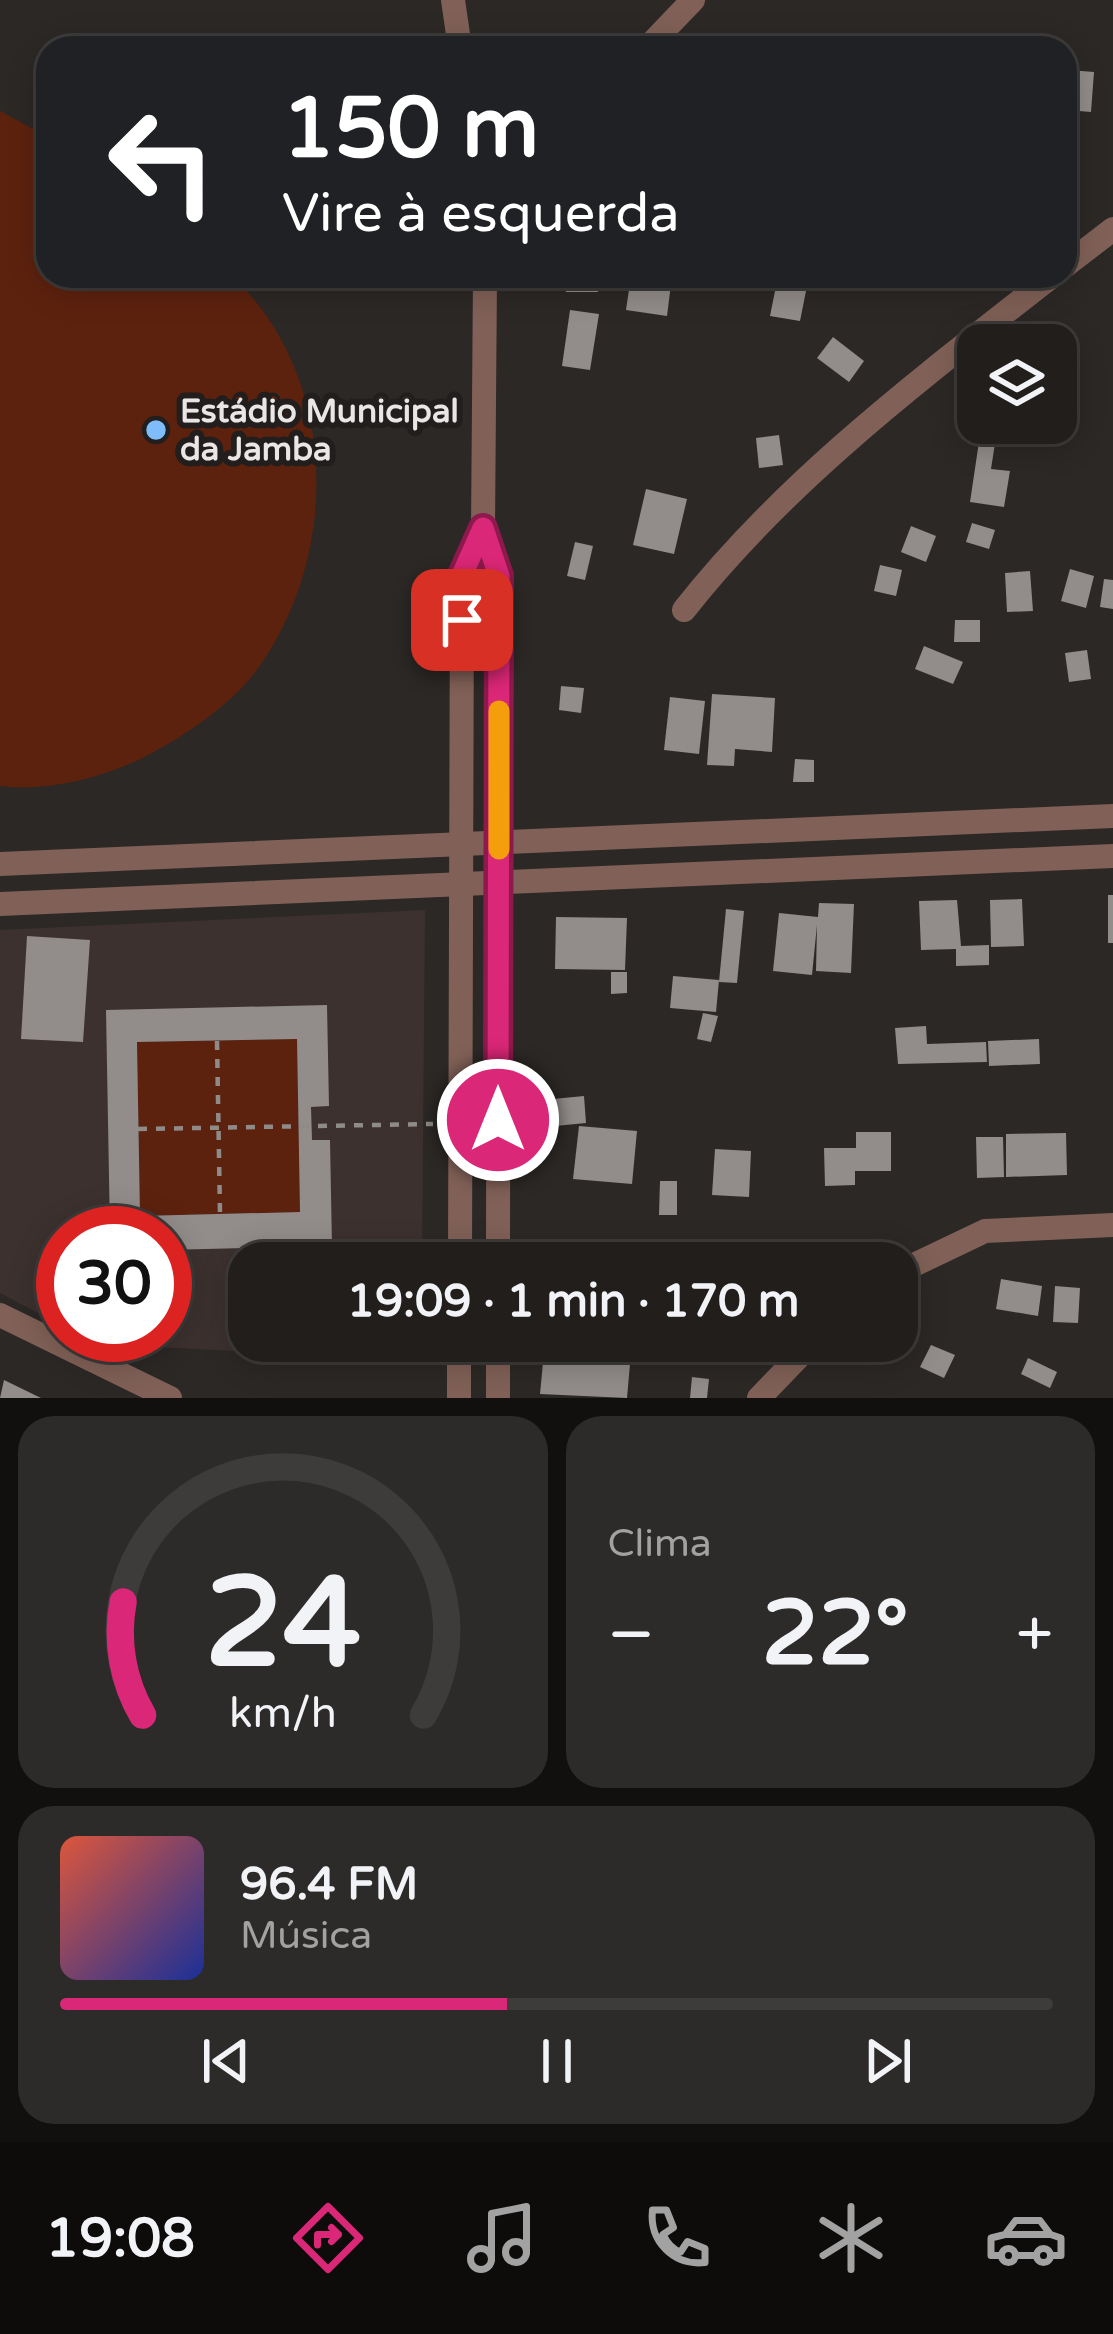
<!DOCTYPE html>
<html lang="pt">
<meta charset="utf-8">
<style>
:root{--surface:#211e1c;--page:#2d2b29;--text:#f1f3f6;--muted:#a2a2a3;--line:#3e3c3b;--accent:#db2777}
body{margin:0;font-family:"Varela Round",sans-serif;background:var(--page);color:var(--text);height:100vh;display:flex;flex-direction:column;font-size:45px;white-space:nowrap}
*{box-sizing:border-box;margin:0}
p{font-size:39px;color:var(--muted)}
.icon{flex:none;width:66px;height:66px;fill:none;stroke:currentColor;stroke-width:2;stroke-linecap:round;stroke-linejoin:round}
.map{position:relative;height:1398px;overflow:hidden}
.drawer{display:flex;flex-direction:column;gap:18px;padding:18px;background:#12100f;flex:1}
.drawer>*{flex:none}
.guide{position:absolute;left:36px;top:36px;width:1041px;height:252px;border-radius:36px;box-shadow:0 6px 30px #0003,0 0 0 3px var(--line);background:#202124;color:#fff;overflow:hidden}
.controls{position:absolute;left:957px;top:324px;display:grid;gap:24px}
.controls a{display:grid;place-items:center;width:120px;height:120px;border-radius:24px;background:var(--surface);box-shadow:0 6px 30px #0003,0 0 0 3px var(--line);font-size:60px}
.speed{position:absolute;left:36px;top:1206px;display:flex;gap:24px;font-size:60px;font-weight:700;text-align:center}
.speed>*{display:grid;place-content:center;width:156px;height:156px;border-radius:50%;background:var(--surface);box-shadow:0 6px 30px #0003,0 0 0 3px var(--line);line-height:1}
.speed .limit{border:18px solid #d22;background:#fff;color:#111}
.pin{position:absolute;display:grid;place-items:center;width:102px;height:102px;color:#fff;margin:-51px;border-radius:24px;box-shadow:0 6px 18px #0006}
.me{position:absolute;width:132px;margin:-66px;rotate:0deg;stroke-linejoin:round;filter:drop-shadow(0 0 9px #0008)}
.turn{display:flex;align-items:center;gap:42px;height:252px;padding:0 48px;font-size:54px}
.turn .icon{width:156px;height:156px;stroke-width:2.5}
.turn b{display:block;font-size:84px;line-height:102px}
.big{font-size:90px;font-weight:800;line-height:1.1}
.drawer .tile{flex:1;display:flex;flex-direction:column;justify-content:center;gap:18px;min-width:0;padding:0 42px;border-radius:36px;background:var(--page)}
.drawer .dial{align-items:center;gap:0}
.dial svg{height:312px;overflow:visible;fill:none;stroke:var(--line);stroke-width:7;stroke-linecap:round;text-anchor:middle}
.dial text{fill:var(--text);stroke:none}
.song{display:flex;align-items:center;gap:36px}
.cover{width:144px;height:144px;border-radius:18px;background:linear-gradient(135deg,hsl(10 70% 55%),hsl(230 70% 35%))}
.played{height:12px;border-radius:6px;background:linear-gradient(90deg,var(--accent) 45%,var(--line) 45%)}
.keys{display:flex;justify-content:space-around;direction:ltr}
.heat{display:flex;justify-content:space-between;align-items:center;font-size:66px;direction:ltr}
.drawer .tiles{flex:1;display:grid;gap:18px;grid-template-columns:1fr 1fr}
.tile:last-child{grid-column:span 2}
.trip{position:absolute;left:228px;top:1242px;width:690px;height:120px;border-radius:36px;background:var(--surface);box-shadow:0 6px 30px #0003,0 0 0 3px var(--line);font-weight:800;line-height:120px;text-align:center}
.dock{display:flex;height:192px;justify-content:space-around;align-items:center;background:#0d0c0b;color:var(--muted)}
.dock .icon{width:84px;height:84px}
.dock .selected{color:var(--accent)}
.dock b{font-size:54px;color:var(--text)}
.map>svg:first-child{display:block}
.built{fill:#3c312e}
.green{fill:#5d220e}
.building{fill:#928c8a;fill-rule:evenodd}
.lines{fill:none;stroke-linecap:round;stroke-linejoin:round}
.path{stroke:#8f8b89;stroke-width:4.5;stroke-dasharray:9 9;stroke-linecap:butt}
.street{stroke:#816157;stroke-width:24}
.route-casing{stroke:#8e194d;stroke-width:30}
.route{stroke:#db2777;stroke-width:21}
.slow{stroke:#f59e0b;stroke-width:21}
.poi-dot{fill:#7ebdf9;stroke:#221e1d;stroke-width:4.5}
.labels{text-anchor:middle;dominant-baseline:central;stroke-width:12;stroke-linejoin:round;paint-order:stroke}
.poi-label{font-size:33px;font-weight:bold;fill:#eae6e5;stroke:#221e1d;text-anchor:start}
</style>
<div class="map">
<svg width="1113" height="1398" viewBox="0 0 1113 1398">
<rect width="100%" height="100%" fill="#2c2826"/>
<!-- built -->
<polygon class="built" points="425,910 422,1263 249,1263 249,1341 421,1341 421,1360 96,1344 80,1335 165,1335 165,1233 63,1233 63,1326 0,1293 0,930"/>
<!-- green -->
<g class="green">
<path d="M 0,111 L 48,137 L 48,276 L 232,276 C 334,372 341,539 267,655 C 240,699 194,730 150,754 C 107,777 49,792 0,786 Z"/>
<polygon points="297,1039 300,1212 140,1216 137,1042"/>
</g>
<!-- building -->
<g class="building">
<polygon points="1069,70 1094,72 1091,112 1067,110"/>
<rect x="566" y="276" width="32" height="16"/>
<polygon points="631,276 672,276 667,316 626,310"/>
<polygon points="778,276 809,276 800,321 770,316"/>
<polygon points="868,276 904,276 903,289 868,287"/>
<polygon points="570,310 599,314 590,370 562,366"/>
<polygon points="833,337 864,361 849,382 817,358"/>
<polygon points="1056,346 1065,346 1062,386 1056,386"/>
<polygon points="779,435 783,465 759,468 756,438"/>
<polygon points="980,435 996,437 991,469 1010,471 1004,507 970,502"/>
<polygon points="646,489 687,499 674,554 633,545"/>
<polygon points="972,523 995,530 989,549 966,542"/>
<polygon points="911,526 936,536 926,562 901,552"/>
<polygon points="575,542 593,546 585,580 567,576"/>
<polygon points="880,565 902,570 896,596 874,591"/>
<polygon points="1070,569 1094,576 1086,608 1061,601"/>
<polygon points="1030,571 1033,611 1007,612 1005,573"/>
<polygon points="1104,579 1113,580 1113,609 1100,607"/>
<polygon points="955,620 980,620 980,642 954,642"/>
<polygon points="924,646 963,662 953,684 915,669"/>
<polygon points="1087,650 1091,679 1069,682 1065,653"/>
<polygon points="561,686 584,688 581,713 559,710"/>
<polygon points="712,694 775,698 772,752 735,749 734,766 707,765"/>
<polygon points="670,697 705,701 699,754 664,750"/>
<polygon points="795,759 814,760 814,782 793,782"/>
<rect x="1108" y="895" width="5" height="48"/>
<polygon points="1022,899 1024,946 991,947 990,900"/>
<polygon points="957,900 961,946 989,945 989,965 956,966 956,949 921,950 919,901"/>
<polygon points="819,903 854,904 851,973 816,971 817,925 812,975 773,971 779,913 818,917"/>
<polygon points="726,909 744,911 737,983 719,982"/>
<polygon points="556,917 627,918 625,970 555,969"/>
<polygon points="27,936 90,940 83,1042 21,1039"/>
<polygon points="611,972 627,972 627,993 611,994"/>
<polygon points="673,976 719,980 716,1012 670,1008"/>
<path d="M 327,1005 L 329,1106 L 311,1107 L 312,1140 L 330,1140 L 332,1246 L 165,1250 L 165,1233 L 110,1233 L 106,1010 ZM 297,1039 L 300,1212 L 140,1216 L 137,1042 Z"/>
<polygon points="703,1013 718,1016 711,1042 697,1039"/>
<polygon points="926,1026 927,1044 986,1042 987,1062 898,1064 895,1028"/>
<polygon points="1039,1039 1040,1064 989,1066 988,1041"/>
<polygon points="584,1096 586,1123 555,1126 553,1099"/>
<polygon points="579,1126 637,1131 632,1184 573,1179"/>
<polygon points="856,1132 891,1132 891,1171 855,1171 855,1185 825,1186 824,1148 856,1148"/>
<polygon points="1066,1133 1067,1175 1006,1177 1006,1134"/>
<polygon points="976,1137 1003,1137 1004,1177 977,1178"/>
<polygon points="715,1149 751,1151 749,1197 712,1195"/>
<polygon points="660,1181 677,1181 677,1215 659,1215"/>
<polygon points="1001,1279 1042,1286 1038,1316 996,1309"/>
<polygon points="1055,1286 1080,1288 1078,1323 1053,1322"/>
<polygon points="545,1341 632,1341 627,1398 540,1394"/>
<polygon points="931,1345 955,1355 944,1378 920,1367"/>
<polygon points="1028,1358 1057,1372 1050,1388 1021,1374"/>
<polygon points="692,1377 709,1379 707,1398 690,1398"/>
<polygon points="4,1380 41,1398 0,1398"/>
</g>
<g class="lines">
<!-- path -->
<g class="path">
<polyline points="217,1041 220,1214"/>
<polyline points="138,1129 433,1124"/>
</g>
<!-- street -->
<g class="street">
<polyline points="453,0 460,48"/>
<polyline points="647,48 693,0"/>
<polyline points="1065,266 1113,229"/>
<polyline points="483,528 485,276"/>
<path d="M 684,610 C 786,480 922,378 1052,276"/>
<polyline points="0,864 1113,816"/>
<polyline points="0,904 1113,856"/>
<polyline points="460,1263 462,576 483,528 499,576 498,1263"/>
<polyline points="897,1273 985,1231 1113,1225"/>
<polyline points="0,1315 170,1398"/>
<polyline points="459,1398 459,1341"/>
<polyline points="498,1398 498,1341"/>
<polyline points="759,1398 814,1341"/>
</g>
</g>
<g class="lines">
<!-- route casing -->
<g class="route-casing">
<polyline id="route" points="462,620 462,575 483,528 499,576 498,1120"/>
</g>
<!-- route -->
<use href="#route" class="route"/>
<!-- slow -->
<polyline class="slow" points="499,711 499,849"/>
</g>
<!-- markers -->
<circle class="poi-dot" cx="156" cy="430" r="12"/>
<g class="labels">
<!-- poi labels -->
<g class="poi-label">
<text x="180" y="411">Estádio Municipal<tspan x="180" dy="38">da Jamba</tspan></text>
</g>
</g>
</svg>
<div class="controls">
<a><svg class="icon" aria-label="layers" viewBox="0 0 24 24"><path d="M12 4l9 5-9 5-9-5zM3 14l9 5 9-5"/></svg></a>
</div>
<div class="speed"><div class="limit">30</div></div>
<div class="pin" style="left:462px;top:620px;background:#d93025"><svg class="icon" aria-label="arrive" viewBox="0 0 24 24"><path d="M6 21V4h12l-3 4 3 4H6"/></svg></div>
<svg class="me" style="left:498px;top:1120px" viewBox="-20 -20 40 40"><circle r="17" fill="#db2777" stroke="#fff" stroke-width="3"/><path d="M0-11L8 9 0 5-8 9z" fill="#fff"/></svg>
<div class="trip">19:09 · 1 min · 170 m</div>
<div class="guide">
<div class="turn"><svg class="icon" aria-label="left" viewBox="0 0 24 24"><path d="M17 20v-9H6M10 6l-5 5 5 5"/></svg><div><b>150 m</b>Vire à esquerda</div></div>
</div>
</div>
<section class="drawer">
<div class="tiles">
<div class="tile dial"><svg viewBox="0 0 100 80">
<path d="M14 69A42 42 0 1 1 86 69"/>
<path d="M14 69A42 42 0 0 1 9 40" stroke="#db2777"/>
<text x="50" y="56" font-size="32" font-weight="700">24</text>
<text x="50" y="72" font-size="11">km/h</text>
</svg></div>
<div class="tile"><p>Clima</p>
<div class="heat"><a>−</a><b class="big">22°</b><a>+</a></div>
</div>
<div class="tile">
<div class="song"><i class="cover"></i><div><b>96.4 FM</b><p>Música</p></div></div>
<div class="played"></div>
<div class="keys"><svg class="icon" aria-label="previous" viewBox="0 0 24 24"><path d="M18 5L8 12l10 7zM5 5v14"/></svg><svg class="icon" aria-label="pause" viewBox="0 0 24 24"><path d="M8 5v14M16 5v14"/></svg><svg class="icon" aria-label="next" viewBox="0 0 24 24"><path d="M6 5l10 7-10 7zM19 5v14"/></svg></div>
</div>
</div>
</section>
<nav class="dock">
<b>19:08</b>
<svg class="icon selected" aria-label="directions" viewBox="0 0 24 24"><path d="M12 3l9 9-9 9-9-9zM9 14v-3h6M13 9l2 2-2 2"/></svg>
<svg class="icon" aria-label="music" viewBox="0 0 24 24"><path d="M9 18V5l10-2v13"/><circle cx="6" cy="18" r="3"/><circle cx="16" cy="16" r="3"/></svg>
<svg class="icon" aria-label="phone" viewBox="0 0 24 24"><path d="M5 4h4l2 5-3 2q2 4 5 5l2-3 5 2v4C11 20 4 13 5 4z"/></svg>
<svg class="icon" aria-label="climate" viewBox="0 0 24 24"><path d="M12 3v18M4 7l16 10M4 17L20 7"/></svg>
<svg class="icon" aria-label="car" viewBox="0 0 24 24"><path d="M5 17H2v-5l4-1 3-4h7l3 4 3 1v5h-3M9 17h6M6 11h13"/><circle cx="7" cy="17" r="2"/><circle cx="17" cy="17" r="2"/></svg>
</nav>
